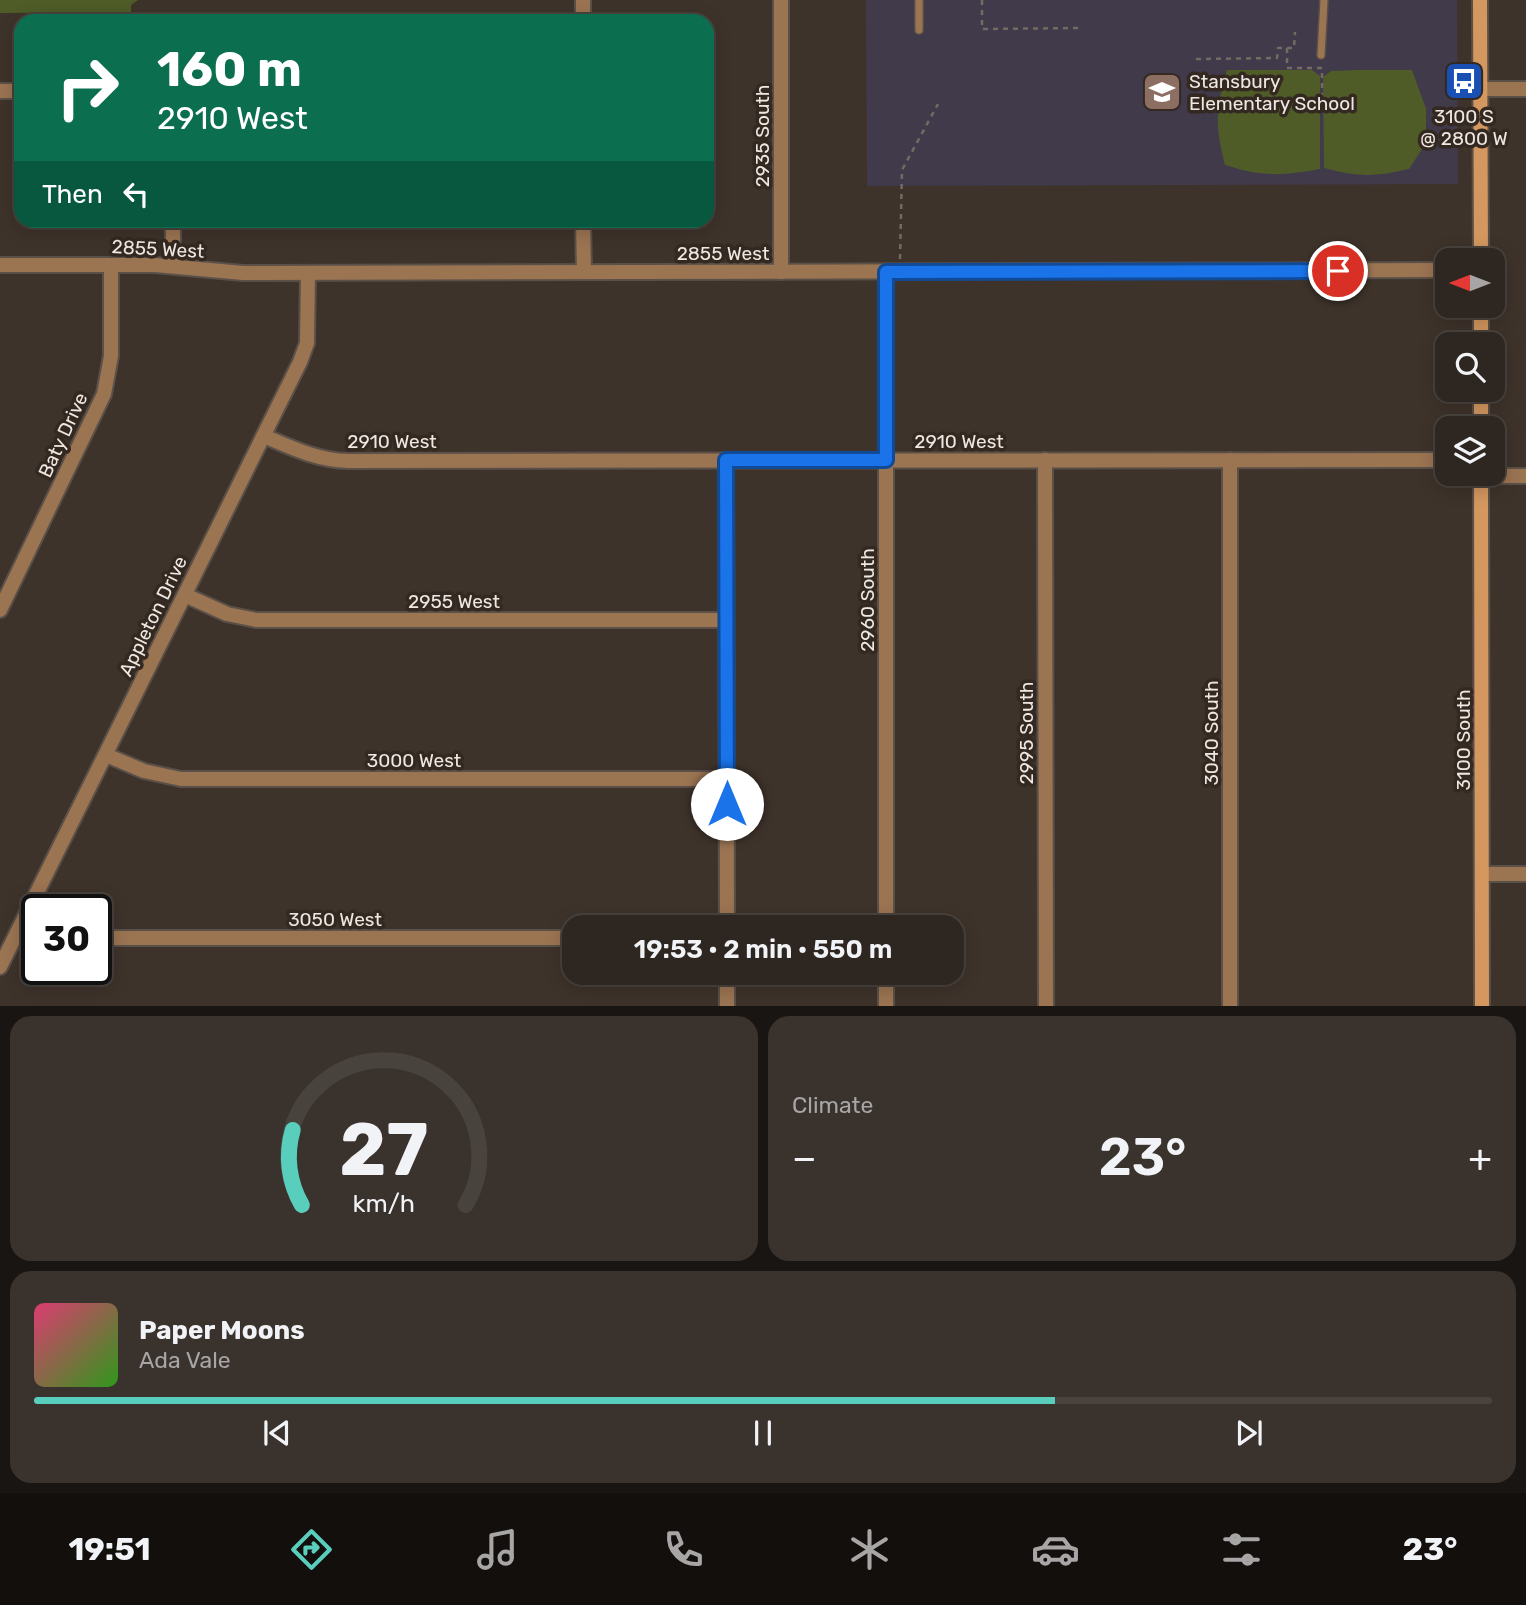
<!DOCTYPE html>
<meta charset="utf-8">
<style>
:root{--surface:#2e2620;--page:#3a322d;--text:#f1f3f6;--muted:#a7a5a5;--line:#49433e;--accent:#5acebd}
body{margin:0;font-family:Rubik,sans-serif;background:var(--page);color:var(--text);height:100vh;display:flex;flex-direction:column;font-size:26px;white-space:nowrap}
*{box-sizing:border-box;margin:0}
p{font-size:23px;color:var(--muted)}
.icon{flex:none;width:38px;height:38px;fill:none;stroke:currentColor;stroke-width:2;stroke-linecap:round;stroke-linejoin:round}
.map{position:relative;height:1006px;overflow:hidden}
.drawer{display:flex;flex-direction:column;gap:10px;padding:10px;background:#191512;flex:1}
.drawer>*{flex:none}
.hud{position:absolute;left:14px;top:14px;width:700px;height:214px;border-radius:21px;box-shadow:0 4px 18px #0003,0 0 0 2px var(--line);background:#0b6e4f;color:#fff;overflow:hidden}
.needle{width:46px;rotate:270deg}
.fabs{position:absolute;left:1435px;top:248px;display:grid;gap:14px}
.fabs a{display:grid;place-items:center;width:70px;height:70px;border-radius:14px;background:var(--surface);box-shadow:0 4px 18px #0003,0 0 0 2px var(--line);font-size:35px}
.speed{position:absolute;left:21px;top:894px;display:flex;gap:14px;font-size:35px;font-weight:700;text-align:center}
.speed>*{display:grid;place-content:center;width:91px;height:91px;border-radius:50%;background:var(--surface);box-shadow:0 4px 18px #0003,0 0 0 2px var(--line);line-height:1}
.speed .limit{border:4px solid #111;border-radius:10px;background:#fff;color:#111}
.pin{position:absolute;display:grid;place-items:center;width:60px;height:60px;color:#fff;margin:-30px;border:4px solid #fff;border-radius:50%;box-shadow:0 2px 7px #0007}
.me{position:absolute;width:77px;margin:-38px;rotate:0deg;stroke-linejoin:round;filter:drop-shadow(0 0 5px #0008)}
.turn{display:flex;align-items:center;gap:24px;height:147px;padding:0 28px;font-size:32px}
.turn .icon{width:91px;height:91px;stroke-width:2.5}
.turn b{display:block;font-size:49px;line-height:60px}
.then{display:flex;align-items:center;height:66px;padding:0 28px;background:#0003;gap:14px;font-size:26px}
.big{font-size:52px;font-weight:600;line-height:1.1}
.drawer .tile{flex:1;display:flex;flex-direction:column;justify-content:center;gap:10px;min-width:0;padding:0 24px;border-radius:21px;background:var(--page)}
.drawer .dial{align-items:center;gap:0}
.dial svg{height:182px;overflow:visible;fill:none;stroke:var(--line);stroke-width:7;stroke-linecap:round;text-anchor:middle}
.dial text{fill:var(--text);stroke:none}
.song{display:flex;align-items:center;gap:21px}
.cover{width:84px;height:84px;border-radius:10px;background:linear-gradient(135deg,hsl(340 70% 55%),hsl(110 70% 35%))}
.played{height:7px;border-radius:4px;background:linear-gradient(90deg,var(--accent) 70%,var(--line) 70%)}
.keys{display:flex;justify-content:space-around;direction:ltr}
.heat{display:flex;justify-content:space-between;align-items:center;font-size:38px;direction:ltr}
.drawer .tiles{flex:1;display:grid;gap:10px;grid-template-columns:1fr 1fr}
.tile:last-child{grid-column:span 2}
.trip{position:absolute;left:562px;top:915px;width:402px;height:70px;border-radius:21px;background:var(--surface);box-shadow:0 4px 18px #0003,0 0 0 2px var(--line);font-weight:600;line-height:70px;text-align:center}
.tabs{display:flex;height:112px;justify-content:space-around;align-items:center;background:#120f0d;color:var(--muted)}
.tabs .icon{width:49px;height:49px}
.tabs .selected{color:var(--accent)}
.tabs b{font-size:32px;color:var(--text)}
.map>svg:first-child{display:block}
.education{fill:#403a4b}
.green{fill:#4f5c28}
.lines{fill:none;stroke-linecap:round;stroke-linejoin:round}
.lane-casing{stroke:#5a5048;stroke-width:10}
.street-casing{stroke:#5a5048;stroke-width:18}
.secondary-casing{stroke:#5a5048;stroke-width:18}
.path{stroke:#736a62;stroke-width:2.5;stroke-dasharray:5 5;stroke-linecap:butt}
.lane{stroke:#9b7452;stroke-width:7}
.street{stroke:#9b7452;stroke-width:14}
.secondary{stroke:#d4975f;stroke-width:14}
.route-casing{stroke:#114b97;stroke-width:18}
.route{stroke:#1a73e8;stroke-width:12}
.labels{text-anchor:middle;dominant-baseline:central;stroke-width:7;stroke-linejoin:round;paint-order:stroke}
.poi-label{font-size:19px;fill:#efe8e2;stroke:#332921;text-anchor:start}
.street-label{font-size:19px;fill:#efe8e2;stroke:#332921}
</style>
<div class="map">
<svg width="1526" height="1007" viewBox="0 0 1526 1007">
<rect width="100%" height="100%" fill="#3e332b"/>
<!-- education -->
<polygon class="education" points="866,0 1457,0 1458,184 867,186"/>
<!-- green -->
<g class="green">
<polygon points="0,0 138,0 131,5 131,12 0,13"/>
<path d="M 1227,70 L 1312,70 L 1320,76 L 1320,169 C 1280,176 1264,177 1225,165 C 1215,126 1215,109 1227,70 Z"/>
<path d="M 1356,70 L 1412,70 L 1426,109 L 1426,143 L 1409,169 C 1375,177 1358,177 1324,168 L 1323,77 L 1331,71 Z"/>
</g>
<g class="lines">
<!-- lane casing -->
<g class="lane-casing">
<g id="lane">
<polyline points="919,30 919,0"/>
<polyline points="1321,55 1324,0"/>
</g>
</g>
<!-- street casing -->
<g class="street-casing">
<g id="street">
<polyline points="583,0 583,21"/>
<polyline points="781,0 781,272"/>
<polyline points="1481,89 1526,89"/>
<polyline points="0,91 21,91"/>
<polyline points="173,220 173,266"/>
<polyline points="583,220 584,272"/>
<polyline points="0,265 155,265 243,273 1447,270"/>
<polyline points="886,272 886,928"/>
<path d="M 264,436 C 292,448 317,460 348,461 L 1447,460"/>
<polyline points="726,460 727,928"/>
<polyline points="1045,460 1046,1007"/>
<polyline points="1230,460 1230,1007"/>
<polyline points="1481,476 1526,476"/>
<polyline points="185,595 227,614 256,620 726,620"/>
<polyline points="0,610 104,394 111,356 111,265"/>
<polyline points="106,755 144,771 181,779 727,779"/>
<polyline points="1482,874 1526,874"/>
<polyline points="96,938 574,938"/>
<polyline points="0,967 300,362 307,343 308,273"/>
<polyline points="727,973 727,1007"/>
<polyline points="886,973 886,1007"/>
</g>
</g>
<!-- secondary casing -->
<g class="secondary-casing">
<g id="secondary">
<polyline points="1480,0 1481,261"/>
<polyline points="1481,306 1481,345"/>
<polyline points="1481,390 1481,429"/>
<polyline points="1481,474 1482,1007"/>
</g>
</g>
<!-- path -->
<g class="path">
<polyline points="982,0 982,29 1080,28"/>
<polyline points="1287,48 1287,68 1322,68 1322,100"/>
<polyline points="1196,59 1277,58 1278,48 1294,48 1295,32"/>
<polyline points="900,259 902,170 938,104"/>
</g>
<!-- lane -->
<use href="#lane" class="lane"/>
<!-- street -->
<use href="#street" class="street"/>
<!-- secondary -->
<use href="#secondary" class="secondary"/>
</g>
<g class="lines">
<!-- route casing -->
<g class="route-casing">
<polyline id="route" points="727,804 726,460 886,460 886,272 1338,271"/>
</g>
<!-- route -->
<use href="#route" class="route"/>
</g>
<!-- icons -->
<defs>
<g id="bus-square" transform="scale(2.0125)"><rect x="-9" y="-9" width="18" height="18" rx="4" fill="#1a4fb4" stroke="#332921"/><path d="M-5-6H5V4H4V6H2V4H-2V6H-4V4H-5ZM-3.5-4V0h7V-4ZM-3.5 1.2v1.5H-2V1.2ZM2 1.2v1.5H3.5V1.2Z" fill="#fff"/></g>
<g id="school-square" transform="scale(2.0125)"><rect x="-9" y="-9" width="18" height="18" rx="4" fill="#8d6e63" stroke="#332921"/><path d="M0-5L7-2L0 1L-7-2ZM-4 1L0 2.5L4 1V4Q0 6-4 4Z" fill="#fff"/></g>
</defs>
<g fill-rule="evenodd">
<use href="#bus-square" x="1464" y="81"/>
<use href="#school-square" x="1162" y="92"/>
</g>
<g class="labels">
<!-- poi labels -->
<g class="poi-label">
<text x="1189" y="81">Stansbury<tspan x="1189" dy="22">Elementary School</tspan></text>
<text x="1464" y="116" text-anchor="middle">3100 S<tspan x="1464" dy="22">@ 2800 W</tspan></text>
</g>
<!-- street labels -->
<g class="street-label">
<text transform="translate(762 136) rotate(-90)">2935 South</text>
<text transform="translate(158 249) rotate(3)">2855 West</text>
<text x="723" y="253">2855 West</text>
<text transform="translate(63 435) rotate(-65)">Baty Drive</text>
<text x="392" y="441">2910 West</text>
<text x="959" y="441">2910 West</text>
<text transform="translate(867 600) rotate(-90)">2960 South</text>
<text x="454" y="601">2955 West</text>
<text transform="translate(153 616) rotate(-64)">Appleton Drive</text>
<text transform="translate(1026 733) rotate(-90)">2995 South</text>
<text transform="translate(1211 733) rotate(-90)">3040 South</text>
<text transform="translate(1463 740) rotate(-90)">3100 South</text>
<text x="414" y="760">3000 West</text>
<text x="335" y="919">3050 West</text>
</g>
</g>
</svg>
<div class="fabs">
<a><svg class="needle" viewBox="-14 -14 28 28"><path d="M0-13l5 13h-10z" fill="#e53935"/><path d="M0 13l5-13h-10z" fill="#a7a5a5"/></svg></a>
<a><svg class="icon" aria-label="search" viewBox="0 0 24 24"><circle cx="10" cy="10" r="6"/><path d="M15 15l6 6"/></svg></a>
<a><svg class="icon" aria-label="layers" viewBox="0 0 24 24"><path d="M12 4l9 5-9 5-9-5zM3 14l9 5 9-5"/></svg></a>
</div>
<div class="speed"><div class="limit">30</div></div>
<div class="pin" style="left:1338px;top:271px;background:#d93025"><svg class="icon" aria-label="arrive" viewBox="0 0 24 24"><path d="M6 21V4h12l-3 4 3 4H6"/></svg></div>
<svg class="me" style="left:727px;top:804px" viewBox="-20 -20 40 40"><circle r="19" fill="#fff"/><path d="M0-13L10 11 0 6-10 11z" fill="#1a73e8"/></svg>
<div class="trip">19:53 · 2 min · 550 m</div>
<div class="hud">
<div class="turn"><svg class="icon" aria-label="right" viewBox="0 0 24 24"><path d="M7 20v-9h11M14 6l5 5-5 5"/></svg><div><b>160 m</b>2910 West</div></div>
<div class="then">Then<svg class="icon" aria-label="left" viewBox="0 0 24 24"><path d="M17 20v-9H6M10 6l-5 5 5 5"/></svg></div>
</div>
</div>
<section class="drawer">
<div class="tiles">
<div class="tile dial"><svg viewBox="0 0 100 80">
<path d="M14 69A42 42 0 1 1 86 69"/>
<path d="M14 69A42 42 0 0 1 10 36" stroke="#5acebd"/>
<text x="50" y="56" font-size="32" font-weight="700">27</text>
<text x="50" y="72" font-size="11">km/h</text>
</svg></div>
<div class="tile"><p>Climate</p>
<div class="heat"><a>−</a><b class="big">23°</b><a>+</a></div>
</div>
<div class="tile">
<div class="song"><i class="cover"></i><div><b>Paper Moons</b><p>Ada Vale</p></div></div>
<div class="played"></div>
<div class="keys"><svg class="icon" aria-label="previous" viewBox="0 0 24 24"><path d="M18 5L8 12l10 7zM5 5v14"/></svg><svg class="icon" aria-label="pause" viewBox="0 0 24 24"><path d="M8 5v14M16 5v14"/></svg><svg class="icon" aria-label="next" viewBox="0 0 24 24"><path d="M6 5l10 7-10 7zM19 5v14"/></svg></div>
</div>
</div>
</section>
<nav class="tabs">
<b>19:51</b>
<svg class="icon selected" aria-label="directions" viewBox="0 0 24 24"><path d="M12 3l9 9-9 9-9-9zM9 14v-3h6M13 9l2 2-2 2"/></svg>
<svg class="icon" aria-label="music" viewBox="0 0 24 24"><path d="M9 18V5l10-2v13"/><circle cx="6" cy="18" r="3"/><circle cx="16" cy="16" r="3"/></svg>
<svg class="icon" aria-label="phone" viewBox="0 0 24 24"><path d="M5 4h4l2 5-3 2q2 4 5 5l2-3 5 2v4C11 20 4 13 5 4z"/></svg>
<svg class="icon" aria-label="climate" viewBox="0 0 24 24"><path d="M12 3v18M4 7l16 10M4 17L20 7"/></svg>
<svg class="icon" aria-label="car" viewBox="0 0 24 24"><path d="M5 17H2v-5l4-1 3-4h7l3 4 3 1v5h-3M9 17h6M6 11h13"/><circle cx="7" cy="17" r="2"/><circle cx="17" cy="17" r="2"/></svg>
<svg class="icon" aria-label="filters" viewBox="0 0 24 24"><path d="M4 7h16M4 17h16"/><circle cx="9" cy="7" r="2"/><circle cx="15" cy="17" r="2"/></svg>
<b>23°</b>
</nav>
